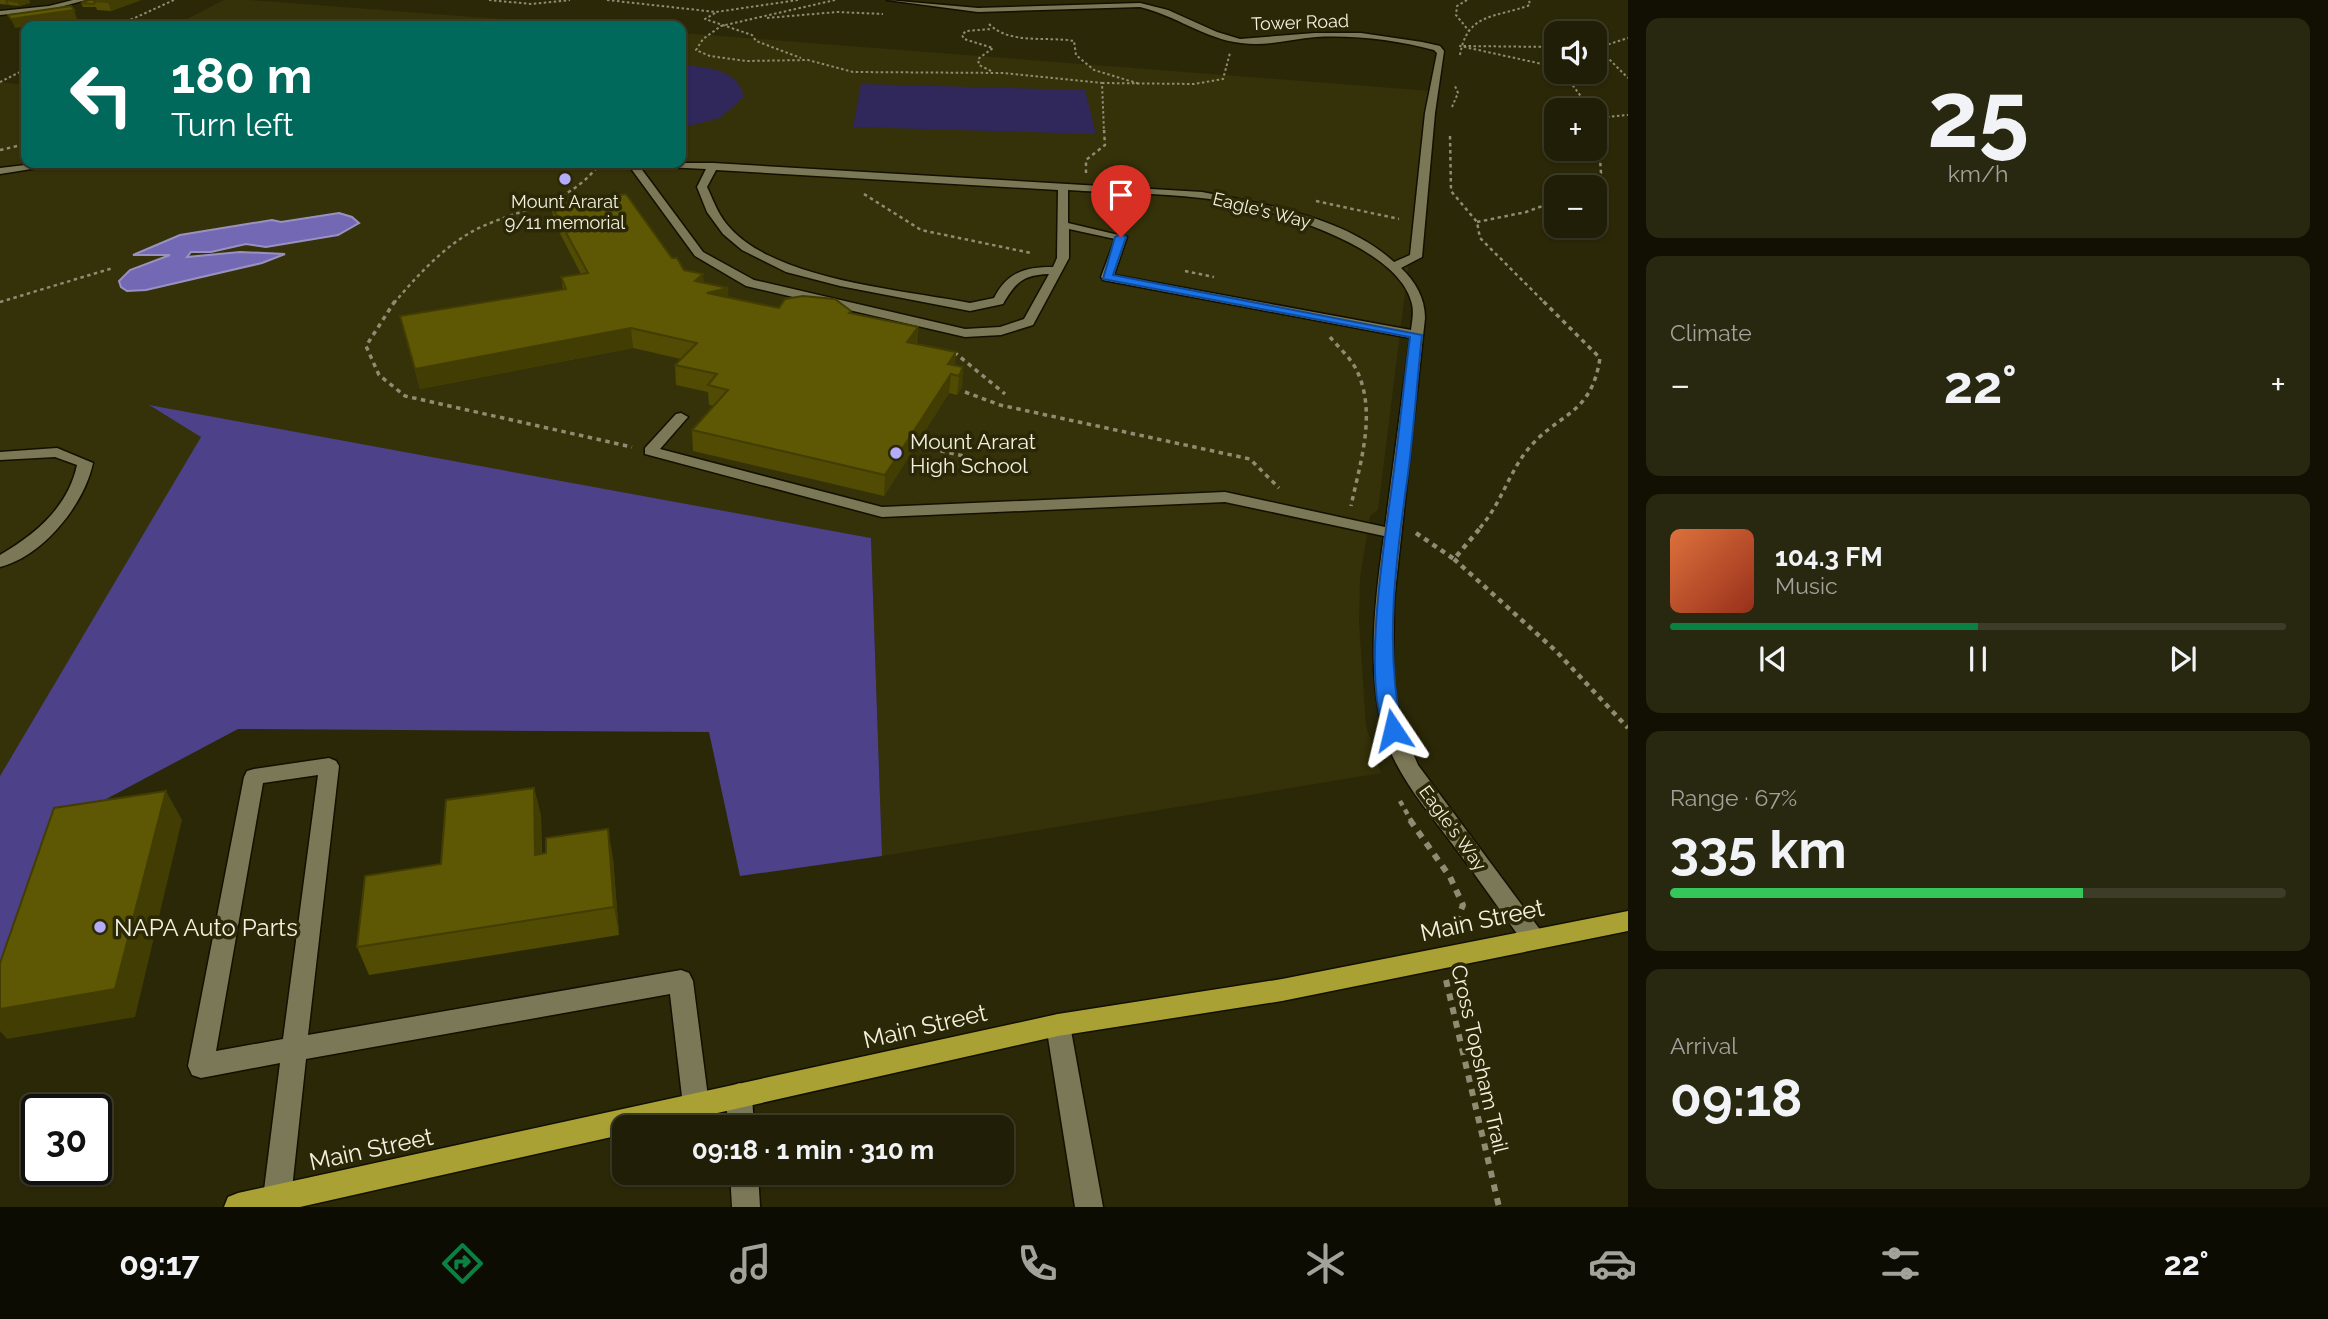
<!DOCTYPE html>
<meta charset="utf-8">
<style>
:root{--surface:#201e06;--page:#282710;--text:#f1f3f6;--muted:#a2a29b;--line:#3d3c28;--accent:#0b8043}
body{margin:0;font-family:Raleway,sans-serif;background:var(--page);color:var(--text);height:100vh;display:flex;flex-direction:column;font-size:26px;white-space:nowrap}
*{box-sizing:border-box;margin:0}
p{font-size:23px;color:var(--muted)}
.icon{flex:none;width:38px;height:38px;fill:none;stroke:currentColor;stroke-width:2;stroke-linecap:round;stroke-linejoin:round}
.map{position:relative;flex:1;overflow:hidden}
.panel{display:flex;flex-direction:column;gap:18px;padding:18px;background:#121003;width:700px}
.panel>*{flex:none}
.guide{position:absolute;left:21px;top:21px;width:665px;height:147px;border-radius:14px;box-shadow:0 2px 5px #0004,0 0 0 2px var(--line);background:#00695c;color:#fff;overflow:hidden}
.tools{position:absolute;left:1544px;top:21px;display:grid;gap:14px}
.tools a{display:grid;place-items:center;width:63px;height:63px;border-radius:14px;background:var(--surface);box-shadow:0 2px 5px #0004,0 0 0 2px var(--line);font-size:35px}
.speed{position:absolute;left:21px;top:1094px;display:flex;gap:14px;font-size:35px;font-weight:700;text-align:center}
.speed>*{display:grid;place-content:center;width:91px;height:91px;border-radius:50%;background:var(--surface);box-shadow:0 2px 5px #0004,0 0 0 2px var(--line);line-height:1}
.speed .limit{border:4px solid #111;border-radius:10px;background:#fff;color:#111}
.pin{position:absolute;display:grid;place-items:center;width:60px;height:60px;color:#fff;margin:-72px -30px;border-radius:50% 50% 50% 0;rotate:-45deg;box-shadow:0 0 7px #0007}
.pin .icon{rotate:45deg}
.me{position:absolute;width:77px;margin:-38px;rotate:350deg;stroke-linejoin:round;filter:drop-shadow(0 0 5px #0008)}
.turn{display:flex;align-items:center;gap:24px;height:147px;padding:0 35px;font-size:32px}
.turn .icon{width:91px;height:91px;stroke-width:2.5}
.turn b{display:block;font-size:49px;line-height:60px}
.big{font-size:52px;font-weight:700;line-height:1.1}
.panel .tile{flex:1;display:flex;flex-direction:column;justify-content:center;gap:10px;min-width:0;padding:0 24px;border-radius:14px;background:var(--page)}
.panel .dial{align-items:center;gap:0}
.dial b{font-size:91px;line-height:1}
.song{display:flex;align-items:center;gap:21px}
.cover{width:84px;height:84px;border-radius:10px;background:linear-gradient(135deg,hsl(20 70% 55%),hsl(10 70% 35%))}
.played{height:7px;border-radius:4px;background:linear-gradient(90deg,var(--accent) 50%,var(--line) 50%)}
.keys{display:flex;justify-content:space-around;direction:ltr}
.heat{display:flex;justify-content:space-between;align-items:center;font-size:38px;direction:ltr}
.charge{height:10px;border-radius:5px;background:linear-gradient(90deg,#34c759 67%,var(--line) 0)}
.trip{position:absolute;left:612px;top:1115px;width:402px;height:70px;border-radius:14px;background:var(--surface);box-shadow:0 2px 5px #0004,0 0 0 2px var(--line);font-weight:700;line-height:70px;text-align:center}
.dock{display:flex;height:112px;justify-content:space-around;align-items:center;background:#0d0c02;color:var(--muted)}
.dock .icon{width:49px;height:49px}
.dock .current{color:var(--accent)}
.dock b{font-size:32px;color:var(--text)}
main{display:flex;flex:1;min-height:0}
.map>svg:first-child{display:block}
.built{fill:#353209}
.green{fill:#30275a}
.forest{fill:#4d418a}
.water{fill:#7268b4;stroke:#9991c1;stroke-width:2}
.lines{fill:none;stroke-linecap:round;stroke-linejoin:round}
.minor-casing{stroke:#131000;stroke-width:3}
.major-casing{stroke:#131000;stroke-width:3}
.path-far4{stroke:#8e8c73;stroke-width:2;stroke-dasharray:2.5 2.5;stroke-linecap:butt}
.path-far3{stroke:#8e8c73;stroke-width:2.5;stroke-dasharray:3.5 3.5;stroke-linecap:butt}
.path-far2{stroke:#8e8c73;stroke-width:3.5;stroke-dasharray:4.5 4.5;stroke-linecap:butt}
.path-far1{stroke:#8e8c73;stroke-width:4.5;stroke-dasharray:5 5;stroke-linecap:butt}
.path{stroke:#8e8c73;stroke-width:6;stroke-dasharray:7 7;stroke-linecap:butt}
.minor{fill:#7b7857;fill-rule:evenodd}
.major{fill:#aaa135;fill-rule:evenodd}
.wall{fill:#514b03}
.shaded-wall{fill:#423d03}
.building{fill:#5e5704;stroke:#423d03;stroke-width:2}
.route{fill:#1a73e8;stroke:#114b97;stroke-width:2}
.poi-dot{fill:#b4acf9;stroke:#2b2808;stroke-width:2.5}
.labels{text-anchor:middle;dominant-baseline:central;stroke-width:7;stroke-linejoin:round;paint-order:stroke}
.far-street-label{font-size:18px;fill:#f3f1df;stroke:#2b2808}
.far-poi-label{font-size:18px;fill:#f3f1df;stroke:#2b2808}
.poi-label{font-size:21px;fill:#f3f1df;stroke:#2b2808;text-anchor:start}
.street-label{font-size:21px;fill:#f3f1df;stroke:#2b2808}
.near-street-label{font-size:24px;fill:#f3f1df;stroke:#2b2808}
.near-poi-label{font-size:24px;fill:#f3f1df;stroke:#2b2808;text-anchor:start}
</style>
<main>
<div class="map">
<svg width="1628" height="1207" viewBox="0 0 1628 1207">
<rect width="100%" height="100%" fill="#2b2808"/>
<!-- built -->
<g class="built">
<polygon points="224,0 250,0 592,26 173,26"/>
<polygon points="681,33 1430,91 1378,510 1370,516 1360,578 1359,623 1366,726 1381,773 882,856 871,538 151,407 202,436 0,776 0,82 26,85 26,163 681,163"/>
</g>
<!-- green -->
<g class="green">
<path d="M 681,65 C 705,67 738,68 744,97 L 720,118 L 681,128 Z"/>
<polygon points="861,84 1085,90 1096,134 853,127"/>
</g>
<!-- forest -->
<polygon class="forest" points="149,405 871,538 882,856 740,876 709,732 238,729 61,823 0,999 0,776 201,437"/>
<!-- water -->
<polygon class="water" points="339,213 352,217 359,223 338,235 266,247 246,244 211,252 191,252 187,257 240,252 285,254 262,263 146,290 127,291 121,287 119,281 130,270 170,255 133,255 180,235 272,220 281,222"/>
<g class="lines">
<!-- minor casing -->
<g class="minor-casing">
<g id="minor">
<polygon points="73,0 86,0 49,10 0,15 0,11 49,6"/>
<path d="M 887,0 L 978,8 L 1140,3 L 1168,10 L 1217,32 L 1240,39 L 1315,33 L 1361,33 L 1422,42 L 1440,46 L 1444,51 L 1435,113 L 1422,257 L 1401,268 C 1415,281 1425,298 1425,318 L 1394,601 L 1393,666 L 1396,697 L 1402,727 L 1418,765 L 1541,931 L 1545,938 L 1541,945 L 1533,948 L 1525,945 C 1500,910 1476,875 1450,841 C 1424,806 1393,771 1382,727 C 1367,665 1375,599 1384,536 L 1225,502 L 882,517 L 645,454 L 645,448 L 676,414 L 681,413 L 688,417 L 660,449 L 882,507 L 1225,492 L 1385,527 L 1410,338 L 1103,280 L 1101,277 L 1115,239 L 1069,229 L 1069,258 L 1033,325 L 1001,335 L 965,337 L 746,286 L 695,256 L 627,163 L 637,163 L 703,252 L 754,280 L 965,329 L 1000,327 L 1024,319 L 1049,274 C 1023,275 1016,282 1003,304 L 970,311 L 840,286 L 786,272 L 742,250 L 723,234 L 707,212 L 697,187 L 706,169 L 646,166 L 641,163 L 713,163 L 1202,192 C 1265,204 1345,217 1394,262 L 1410,255 L 1425,113 L 1437,53 L 1434,50 C 1396,40 1356,35 1316,37 C 1291,39 1266,47 1241,43 C 1205,39 1175,15 1140,7 L 978,12 ZM 716,170 L 1058,190 L 1057,258 L 1053,267 C 1025,267 1007,272 994,298 L 970,303 C 903,290 778,280 731,229 C 719,217 714,202 707,187 ZM 1068,190 C 1112,193 1157,193 1201,198 C 1256,204 1398,242 1412,304 C 1414,312 1412,322 1411,330 L 1114,275 L 1127,237 L 1068,223 Z"/>
<polygon points="42,163 69,163 0,174 0,168"/>
<path d="M 57,448 L 93,463 C 84,505 43,556 0,567 L 0,555 C 36,534 68,507 77,465 L 55,457 L 0,460 L 0,452 Z"/>
<path d="M 329,758 L 336,761 L 339,766 L 308,1035 L 681,970 L 689,973 L 693,981 L 709,1105 L 705,1114 L 696,1118 L 687,1114 L 683,1105 L 670,994 L 306,1059 L 291,1198 L 287,1207 L 267,1207 L 263,1198 L 280,1063 L 201,1078 L 192,1075 L 188,1066 L 244,777 L 247,771 L 254,769 ZM 318,775 L 283,1039 L 216,1051 L 263,783 Z"/>
<polygon points="1058,1014 1067,1017 1070,1025 1103,1207 1075,1207 1046,1025 1049,1017"/>
<polygon points="739,1083 748,1087 752,1096 754,1127 728,1127 726,1096 730,1087"/>
<polygon points="730,1172 758,1172 760,1207 732,1207"/>
</g>
</g>
<!-- major casing -->
<g class="major-casing">
<polygon id="major" points="1628,911 1628,931 1282,1001 1058,1036 655,1127 625,1127 625,1134 300,1207 224,1207 228,1197 238,1193 1058,1014 1282,979"/>
</g>
<!-- path-far4 -->
<g class="path-far4">
<polyline points="489,0 531,4 570,0"/>
<polyline points="607,0 716,12 798,0"/>
<polyline points="835,0 721,26 703,39 696,50 710,56 746,61 808,60 853,72 1004,73 1102,83 1104,132"/>
<polyline points="1467,0 1457,6 1456,15 1469,31"/>
<polyline points="715,13 705,19 752,35 756,41 801,58"/>
<polyline points="767,18 837,12 883,14"/>
<path d="M 989,24 C 1010,45 1047,36 1074,41 L 1076,55 L 1094,70 L 1140,84"/>
<polyline points="117,26 174,0"/>
<polyline points="1556,47 1460,46 1556,67"/>
<polyline points="1594,49 1628,38"/>
<polyline points="1599,49 1628,78"/>
<path d="M 1460,55 C 1467,12 1496,18 1530,5 L 1529,0"/>
<polyline points="991,71 979,65 978,59 993,48 964,39 962,35 966,31 992,29"/>
<polyline points="1558,72 1571,83 1591,110"/>
<polyline points="0,82 26,69"/>
<polyline points="1102,83 1194,84 1223,79 1230,53"/>
<polyline points="1452,107 1458,93 1455,86"/>
<polyline points="1594,114 1598,132"/>
<polyline points="1597,118 1628,115"/>
</g>
<!-- path-far3 -->
<g class="path-far3">
<polyline points="1450,136 1451,191 1477,222 1480,238 1545,303"/>
<polyline points="0,150 26,144"/>
<polyline points="1086,173 1086,160 1105,145 1104,130"/>
<polyline points="1585,187 1601,173 1598,130"/>
<polyline points="864,194 921,230 1031,253"/>
<polyline points="1316,201 1399,219"/>
<polyline points="1477,222 1526,212 1556,201"/>
<polyline points="1185,271 1214,277"/>
<polyline points="0,302 113,268"/>
<path d="M 394,303 C 416,277 444,246 475,230 C 518,208 566,207 598,166"/>
</g>
<!-- path-far2 -->
<g class="path-far2">
<polyline points="395,301 366,346 379,375 405,396 632,447"/>
<path d="M 1330,337 C 1339,348 1351,358 1357,371 C 1377,413 1360,463 1351,506"/>
<polyline points="954,352 1005,394"/>
<polyline points="965,392 1000,405 1250,459 1279,488"/>
<polyline points="923,447 968,457"/>
<path d="M 1480,528 C 1501,503 1508,476 1525,453 C 1556,412 1591,418 1600,358 L 1543,301"/>
</g>
<!-- path-far1 -->
<g class="path-far1">
<polyline points="1416,533 1454,559 1482,526"/>
<polyline points="1454,559 1556,651 1628,728"/>
<polyline points="1400,801 1412,822"/>
</g>
<!-- path -->
<g class="path">
<polyline points="1410,820 1450,877 1463,905 1452,932"/>
<polyline points="1446,980 1499,1207"/>
</g>
<!-- minor -->
<use href="#minor" class="minor"/>
<!-- major -->
<use href="#major" class="major"/>
</g>
<!-- wall -->
<g class="wall">
<polygon points="0,0 29,0 30,3 19,6 0,4"/>
<polygon points="89,0 141,0 111,11 97,10 96,7 83,7 81,3"/>
<polygon points="551,205 672,258 684,270 728,298 779,308 851,314 918,327 917,344 955,365 963,367 962,387 957,395 949,393 884,496 693,451 692,430 714,406 709,405 708,392 676,385 675,365 681,359 633,348 420,389 400,316 563,289 561,277 581,274 554,222"/>
<polygon points="534,788 541,816 542,854 613,858 619,935 369,975 357,947 441,864"/>
</g>
<!-- shaded-wall -->
<g class="shaded-wall">
<polygon points="5,0 29,0 30,3 19,6 17,2 7,0 9,5 7,5"/>
<polygon points="113,0 141,0 111,11 108,2"/>
<polygon points="74,10 77,19 15,28 11,19"/>
<polygon points="703,274 705,292 695,281"/>
<polygon points="728,288 729,307 707,293"/>
<polygon points="918,327 916,346 907,342"/>
<polygon points="631,328 633,348 420,389 415,369"/>
<polygon points="956,352 955,371 951,374 949,393 884,496 885,475 948,364"/>
<polygon points="963,367 962,387 957,395 959,376"/>
<polygon points="534,788 541,816 542,883 535,855"/>
<polygon points="166,791 182,820 135,1017 7,1039 0,1031 0,1009"/>
<polygon points="608,829 613,858 619,935 614,907"/>
</g>
<!-- building -->
<g class="building">
<polygon points="7,0 23,0 17,2"/>
<polygon points="89,0 97,0 94,1 95,3 93,4 81,3"/>
<polygon points="97,0 114,0 108,2 94,1"/>
<polygon points="71,6 74,10 11,19 8,15"/>
<polygon points="626,194 672,258 677,258 684,270 703,274 695,281 728,288 707,293 779,308 785,299 803,296 835,299 851,311 849,313 918,327 907,342 956,352 948,364 963,367 959,376 951,374 885,475 692,430 728,390 708,385 717,374 675,365 697,343 631,328 415,369 400,316 566,289 561,277 588,273 551,205"/>
<polygon points="534,788 535,855 546,853 546,838 608,829 614,907 357,947 365,876 441,864 446,800"/>
<polygon points="166,791 115,989 0,1009 0,963 54,808"/>
</g>
<!-- route -->
<path class="route" d="M 1121,234 L 1126,237 L 1113,275 L 1422,335 C 1417,381 1414,428 1408,474 C 1396,558 1384,645 1402,730 L 1399,734 L 1387,734 C 1359,685 1387,527 1394,470 C 1400,426 1404,381 1410,337 L 1103,279 L 1115,237 Z"/>
<!-- markers -->
<g class="poi-dot">
<circle cx="565" cy="179" r="7"/>
<circle cx="896" cy="453" r="7"/>
<circle cx="100" cy="927" r="7"/>
</g>
<g class="labels">
<!-- far-street labels -->
<g class="far-street-label">
<text transform="translate(1300 22) rotate(-2)">Tower Road</text>
<text transform="translate(1262 210) rotate(14)">Eagle's Way</text>
<text transform="translate(1453 828) rotate(54)">Eagle's Way</text>
</g>
<!-- far-poi labels -->
<g class="far-poi-label">
<text x="565" y="201">Mount Ararat<tspan x="565" dy="21">9/11 memorial</tspan></text>
</g>
<!-- poi labels -->
<g class="poi-label">
<text x="910" y="441">Mount Ararat<tspan x="910" dy="24">High School</tspan></text>
</g>
<!-- street labels -->
<g class="street-label">
<text transform="translate(1480 1059) rotate(77)">Cross Topsham Trail</text>
</g>
<!-- near-street labels -->
<g class="near-street-label">
<text transform="translate(1482 920) rotate(-12)">Main Street</text>
<text transform="translate(925 1026) rotate(-13)">Main Street</text>
<text transform="translate(371 1149) rotate(-12)">Main Street</text>
</g>
<!-- near-poi labels -->
<g class="near-poi-label">
<text x="114" y="927">NAPA Auto Parts</text>
</g>
</g>
</svg>
<div class="tools">
<a><svg class="icon" aria-label="sound" viewBox="0 0 24 24"><path d="M4 9h4l5-4v14l-5-4H4zM17 9q2 3 0 6"/></svg></a>
<a>+</a>
<a>−</a>
</div>
<div class="speed"><div class="limit">30</div></div>
<div class="pin" style="left:1121px;top:237px;background:#d93025"><svg class="icon" aria-label="arrive" viewBox="0 0 24 24"><path d="M6 21V4h12l-3 4 3 4H6"/></svg></div>
<svg class="me" style="left:1393px;top:730px" viewBox="-20 -20 40 40"><path d="M0-17L14 15 0 8-14 15z" fill="#1a73e8" stroke="#fff" stroke-width="4"/></svg>
<div class="trip">09:18 · 1 min · 310 m</div>
<div class="guide">
<div class="turn"><svg class="icon" aria-label="left" viewBox="0 0 24 24"><path d="M17 20v-9H6M10 6l-5 5 5 5"/></svg><div><b>180 m</b>Turn left</div></div>
</div>
</div>
<section class="panel">
<div class="tile dial"><b>25</b><p>km/h</p></div>
<div class="tile"><p>Climate</p>
<div class="heat"><a>−</a><b class="big">22°</b><a>+</a></div>
</div>
<div class="tile">
<div class="song"><i class="cover"></i><div><b>104.3 FM</b><p>Music</p></div></div>
<div class="played"></div>
<div class="keys"><svg class="icon" aria-label="previous" viewBox="0 0 24 24"><path d="M18 5L8 12l10 7zM5 5v14"/></svg><svg class="icon" aria-label="pause" viewBox="0 0 24 24"><path d="M8 5v14M16 5v14"/></svg><svg class="icon" aria-label="next" viewBox="0 0 24 24"><path d="M6 5l10 7-10 7zM19 5v14"/></svg></div>
</div>
<div class="tile"><p>Range · 67%</p><b class="big">335 km</b><div class="charge"></div></div>
<div class="tile"><p>Arrival</p><b class="big">09:18</b></div>
</section>
</main>
<nav class="dock">
<b>09:17</b>
<svg class="icon current" aria-label="directions" viewBox="0 0 24 24"><path d="M12 3l9 9-9 9-9-9zM9 14v-3h6M13 9l2 2-2 2"/></svg>
<svg class="icon" aria-label="music" viewBox="0 0 24 24"><path d="M9 18V5l10-2v13"/><circle cx="6" cy="18" r="3"/><circle cx="16" cy="16" r="3"/></svg>
<svg class="icon" aria-label="phone" viewBox="0 0 24 24"><path d="M5 4h4l2 5-3 2q2 4 5 5l2-3 5 2v4C11 20 4 13 5 4z"/></svg>
<svg class="icon" aria-label="climate" viewBox="0 0 24 24"><path d="M12 3v18M4 7l16 10M4 17L20 7"/></svg>
<svg class="icon" aria-label="car" viewBox="0 0 24 24"><path d="M5 17H2v-5l4-1 3-4h7l3 4 3 1v5h-3M9 17h6M6 11h13"/><circle cx="7" cy="17" r="2"/><circle cx="17" cy="17" r="2"/></svg>
<svg class="icon" aria-label="filters" viewBox="0 0 24 24"><path d="M4 7h16M4 17h16"/><circle cx="9" cy="7" r="2"/><circle cx="15" cy="17" r="2"/></svg>
<b>22°</b>
</nav>
